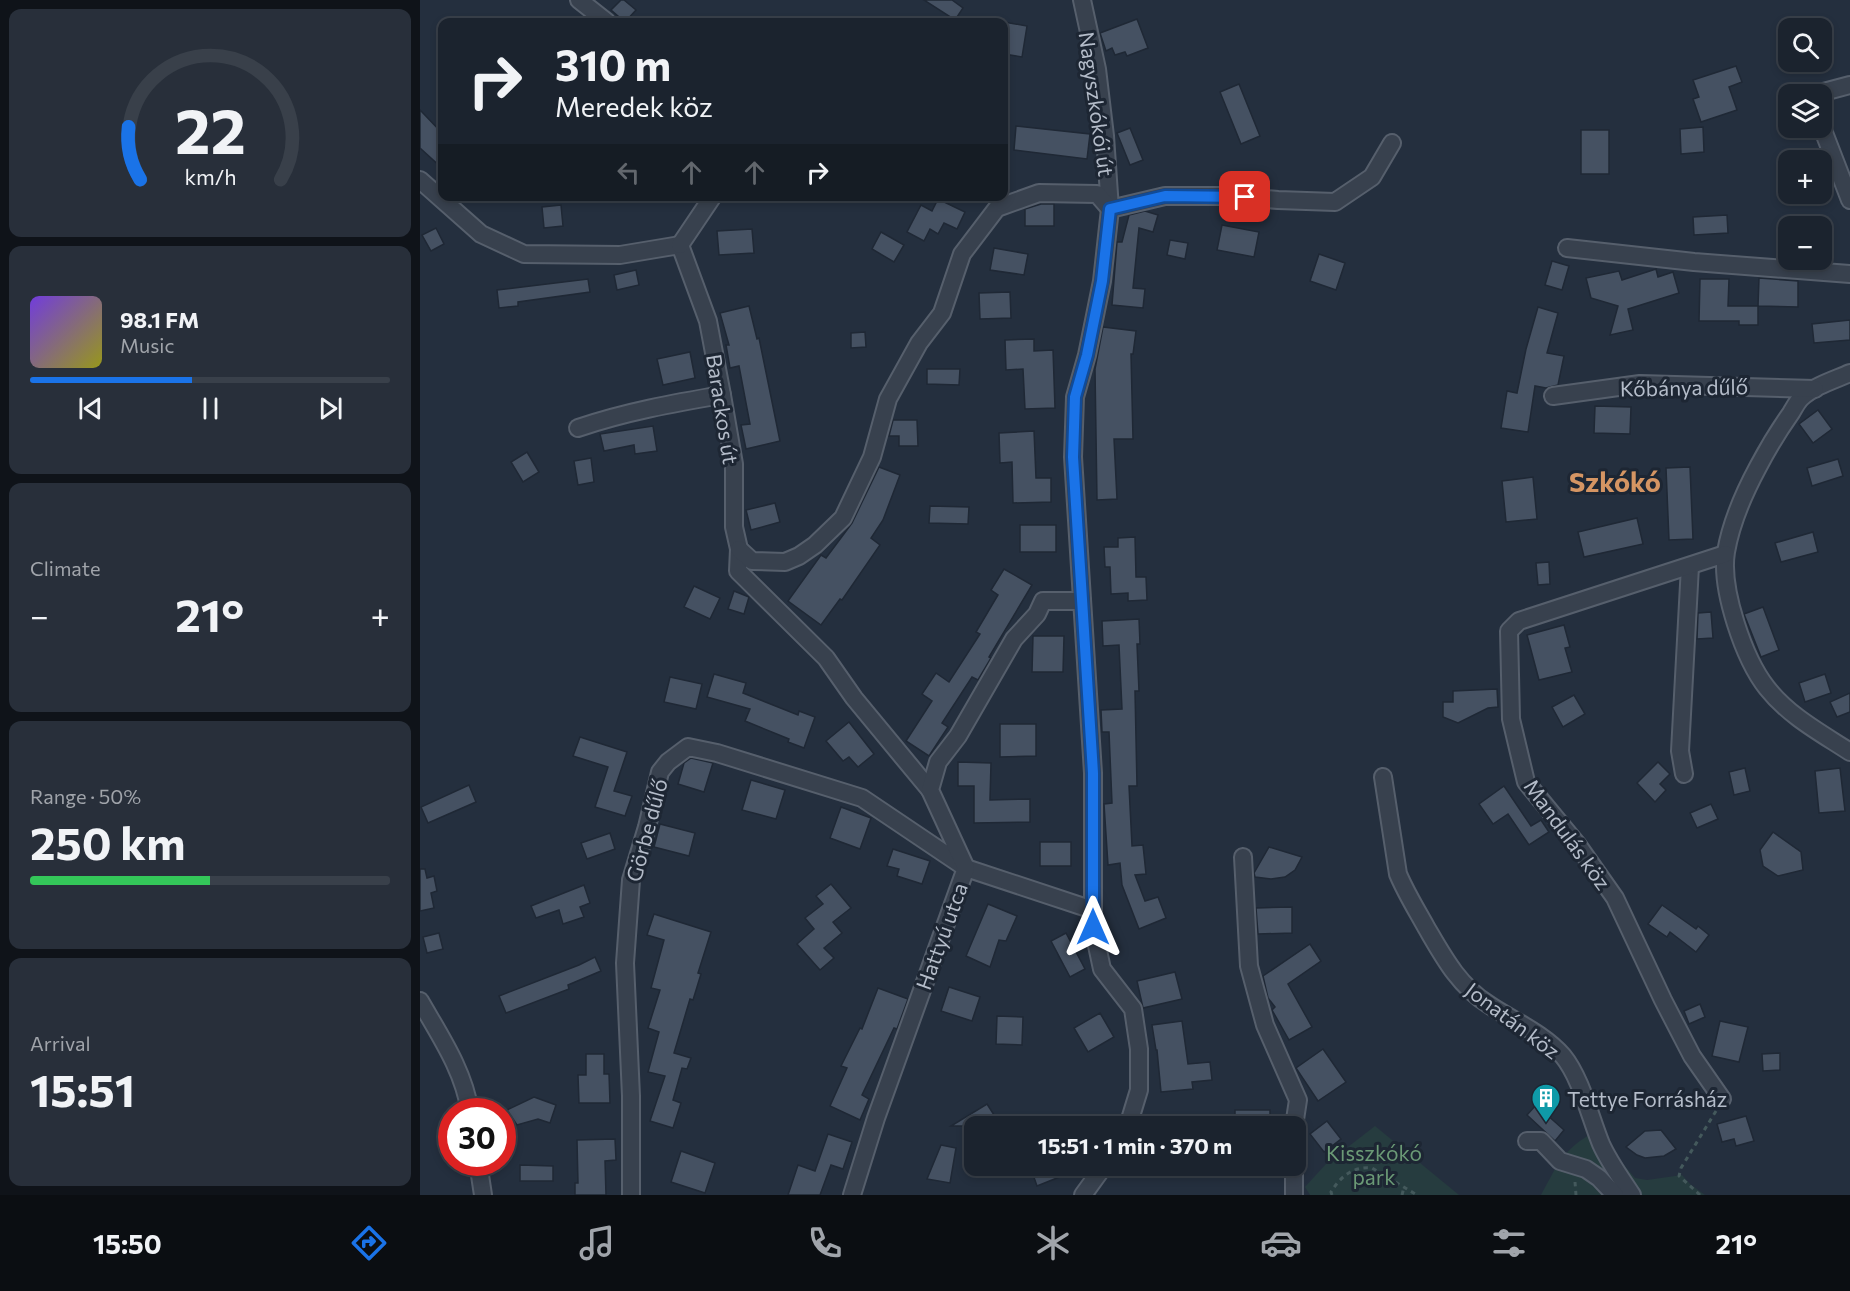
<!DOCTYPE html>
<meta charset="utf-8">
<style>
:root{--surface:#1b232e;--page:#282f3a;--text:#f1f3f6;--muted:#a0a4aa;--line:#39404a;--accent:#1a73e8}
body{margin:0;font-family:Commissioner,sans-serif;background:var(--page);color:var(--text);height:100vh;display:flex;flex-direction:column;font-size:22px;white-space:nowrap}
*{box-sizing:border-box;margin:0}
p{font-size:20px;color:var(--muted)}
.icon{flex:none;width:33px;height:33px;fill:none;stroke:currentColor;stroke-width:2;stroke-linecap:round;stroke-linejoin:round}
.map{position:relative;flex:1;overflow:hidden}
.panel{display:flex;flex-direction:column;gap:9px;padding:9px;background:#0f1319;width:420px}
.panel>*{flex:none}
.banner{position:absolute;left:18px;top:18px;width:570px;height:183px;border-radius:12px;box-shadow:0 3px 9px #0003,0 0 0 2px var(--line);background:#1b232e;color:var(--text);overflow:hidden}
.fabs{position:absolute;left:1358px;top:18px;display:grid;gap:12px}
.fabs a{display:grid;place-items:center;width:54px;height:54px;border-radius:12px;background:var(--surface);box-shadow:0 3px 9px #0003,0 0 0 2px var(--line);font-size:30px}
.speed{position:absolute;left:18px;top:1098px;display:flex;gap:12px;font-size:30px;font-weight:700;text-align:center}
.speed>*{display:grid;place-content:center;width:78px;height:78px;border-radius:50%;background:var(--surface);box-shadow:0 3px 9px #0003,0 0 0 2px var(--line);line-height:1}
.speed .limit{border:9px solid #d22;background:#fff;color:#111}
.pin{position:absolute;display:grid;place-items:center;width:51px;height:51px;color:#fff;margin:-26px;border-radius:12px;box-shadow:0 3px 9px #0006}
.me{position:absolute;width:66px;margin:-33px;rotate:0deg;stroke-linejoin:round;filter:drop-shadow(0 0 4px #0008)}
.turn{display:flex;align-items:center;gap:21px;height:126px;padding:0 18px;font-size:27px}
.turn .icon{width:78px;height:78px;stroke-width:2.5}
.turn b{display:block;font-size:42px;line-height:51px}
.lanes{display:flex;align-items:center;height:57px;padding:0 18px;background:#0003;justify-content:center;gap:30px;direction:ltr}
.lanes .off{opacity:.35}
.big{font-size:45px;font-weight:700;line-height:1.1}
.panel .widget{flex:1;display:flex;flex-direction:column;justify-content:center;gap:9px;min-width:0;padding:0 21px;border-radius:12px;background:var(--page)}
.panel .dial{align-items:center;gap:0}
.dial svg{height:156px;overflow:visible;fill:none;stroke:var(--line);stroke-width:7;stroke-linecap:round;text-anchor:middle}
.dial text{fill:var(--text);stroke:none}
.song{display:flex;align-items:center;gap:18px}
.cover{width:72px;height:72px;border-radius:9px;background:linear-gradient(135deg,hsl(260 70% 55%),hsl(60 70% 35%))}
.played{height:6px;border-radius:3px;background:linear-gradient(90deg,var(--accent) 45%,var(--line) 45%)}
.keys{display:flex;justify-content:space-around;direction:ltr}
.heat{display:flex;justify-content:space-between;align-items:center;font-size:33px;direction:ltr}
.charge{height:9px;border-radius:4px;background:linear-gradient(90deg,#34c759 50%,var(--line) 0)}
.trip{position:absolute;left:544px;top:1116px;width:342px;height:60px;border-radius:12px;background:var(--surface);box-shadow:0 3px 9px #0003,0 0 0 2px var(--line);font-weight:700;line-height:60px;text-align:center}
.menu{display:flex;height:96px;justify-content:space-around;align-items:center;background:#0b0e12;color:var(--muted)}
.menu .icon{width:42px;height:42px}
.menu .selected{color:var(--accent)}
.menu b{font-size:27px;color:var(--text)}
main{display:flex;flex:1;min-height:0}
.map>svg:first-child{display:block}
.green{fill:#263c3f}
.building{fill:#455162;stroke:#1f2835;stroke-width:1.5}
.lines{fill:none;stroke-linecap:round;stroke-linejoin:round}
.minor-casing{stroke:#565f6c;stroke-width:20}
.path{stroke:#44595c;stroke-width:3;stroke-dasharray:4.5 4.5;stroke-linecap:butt}
.minor{stroke:#38414e;stroke-width:16}
.route-casing{stroke:#114b97;stroke-width:15}
.route{stroke:#1a73e8;stroke-width:10}
.labels{text-anchor:middle;dominant-baseline:central;stroke-width:6;stroke-linejoin:round;paint-order:stroke}
.street-label{font-size:21px;fill:#b4bcc9;stroke:#1d2633}
.poi-label{font-size:21px;fill:#b4bcc9;stroke:#1d2633;text-anchor:start}
.park-label{font-size:21px;fill:#6b9a76;stroke:#1d2633}
.district-label{font-size:27px;font-weight:bold;fill:#d59563;stroke:#1d2633}
</style>
<main>
<section class="panel">
<div class="widget dial"><svg viewBox="0 0 100 80">
<path d="M14 69A42 42 0 1 1 86 69"/>
<path d="M14 69A42 42 0 0 1 8 42" stroke="#1a73e8"/>
<text x="50" y="56" font-size="32" font-weight="700">22</text>
<text x="50" y="72" font-size="11">km/h</text>
</svg></div>
<div class="widget">
<div class="song"><i class="cover"></i><div><b>98.1 FM</b><p>Music</p></div></div>
<div class="played"></div>
<div class="keys"><svg class="icon" aria-label="previous" viewBox="0 0 24 24"><path d="M18 5L8 12l10 7zM5 5v14"/></svg><svg class="icon" aria-label="pause" viewBox="0 0 24 24"><path d="M8 5v14M16 5v14"/></svg><svg class="icon" aria-label="next" viewBox="0 0 24 24"><path d="M6 5l10 7-10 7zM19 5v14"/></svg></div>
</div>
<div class="widget"><p>Climate</p>
<div class="heat"><a>−</a><b class="big">21°</b><a>+</a></div>
</div>
<div class="widget"><p>Range · 50%</p><b class="big">250 km</b><div class="charge"></div></div>
<div class="widget"><p>Arrival</p><b class="big">15:51</b></div>
</section>
<div class="map">
<svg width="1430" height="1195" viewBox="0 0 1430 1195">
<rect width="100%" height="100%" fill="#242f3e"/>
<!-- green -->
<g class="green">
<polygon points="955,1126 1039,1195 890,1195 885,1187 906,1164"/>
<path d="M 1169,1135 L 1188,1146 L 1215,1178 L 1227,1180 L 1262,1175 L 1270,1184 L 1285,1195 L 1121,1195 C 1136,1168 1141,1152 1169,1135 Z"/>
</g>
<!-- building -->
<g class="building">
<polygon points="201,0 204,0 216,10 205,22 191,10"/>
<polygon points="504,0 532,0 543,8 535,20"/>
<polygon points="717,19 728,48 707,56 705,52 695,55 692,48 686,51 680,33"/>
<polygon points="584,22 607,26 602,57 584,54"/>
<polygon points="1316,66 1322,82 1309,87 1317,110 1281,122 1273,99 1279,97 1273,80"/>
<polygon points="819,84 840,136 821,144 800,92"/>
<polygon points="0,110 22,133 22,168 0,148"/>
<polygon points="596,126 670,134 667,159 594,150"/>
<polygon points="1283,127 1284,152 1261,154 1260,129"/>
<polygon points="710,128 723,160 710,165 697,133"/>
<rect x="1161" y="130" width="28" height="44"/>
<polygon points="518,199 545,212 537,229 524,223 518,234 510,229 504,241 487,232 501,205 512,211"/>
<polygon points="621,204 634,204 634,226 605,226 605,209"/>
<polygon points="141,205 143,226 124,228 122,207"/>
<polygon points="725,211 738,215 733,232 719,228 713,288 725,289 723,308 692,305 697,242 702,242 709,215"/>
<polygon points="1307,215 1308,233 1274,235 1273,217"/>
<polygon points="802,225 839,232 834,257 797,250"/>
<polygon points="16,228 24,244 11,251 2,235"/>
<polygon points="332,229 334,253 299,255 297,231"/>
<polygon points="461,232 484,245 474,262 452,249"/>
<polygon points="750,240 768,243 765,259 747,255"/>
<polygon points="574,248 608,254 604,275 570,270"/>
<polygon points="899,254 925,263 916,290 890,281"/>
<polygon points="1132,261 1149,266 1142,290 1125,285"/>
<polygon points="1236,269 1238,277 1253,272 1259,293 1208,309 1213,330 1190,335 1198,306 1171,298 1166,278 1199,271 1202,280"/>
<polygon points="216,270 219,285 197,290 194,275"/>
<polygon points="1339,278 1378,281 1378,307 1338,306"/>
<polygon points="168,279 170,292 98,302 98,306 79,308 77,290"/>
<polygon points="1280,279 1309,279 1308,306 1338,306 1338,325 1319,325 1319,321 1279,321"/>
<polygon points="590,292 591,318 560,319 559,293"/>
<polygon points="329,306 337,339 339,338 360,441 326,449 321,425 330,424 319,366 310,368 306,345 309,345 300,313"/>
<polygon points="1118,307 1138,313 1127,353 1144,356 1138,385 1126,388 1115,386 1108,432 1081,428 1087,391 1097,393 1106,349"/>
<polygon points="1430,320 1430,340 1394,343 1392,324"/>
<polygon points="683,327 716,331 713,354 711,354 713,439 694,439 697,499 677,500 675,369"/>
<polygon points="445,332 446,347 431,348 431,333"/>
<polygon points="614,339 614,351 633,350 635,408 605,409 603,369 586,370 585,340"/>
<polygon points="270,352 275,378 243,385 237,359"/>
<polygon points="507,369 540,369 539,385 507,384"/>
<polygon points="1175,406 1211,407 1210,434 1174,433"/>
<polygon points="1398,410 1412,429 1393,443 1379,424"/>
<polygon points="473,420 497,420 498,446 479,446 479,436 469,436"/>
<polygon points="233,426 237,451 215,454 214,445 184,451 180,434"/>
<polygon points="614,431 616,478 631,478 631,502 593,503 592,462 580,463 579,433"/>
<polygon points="107,452 119,472 103,482 91,462"/>
<polygon points="171,458 174,482 158,485 154,461"/>
<polygon points="1418,459 1423,476 1392,486 1387,468"/>
<polygon points="459,467 480,475 463,520 451,538 460,545 422,600 420,599 401,625 368,601 401,555 406,558 432,523"/>
<polygon points="1270,467 1273,539 1249,540 1246,468"/>
<polygon points="1113,477 1117,519 1086,522 1082,481"/>
<polygon points="355,503 360,522 331,530 326,510"/>
<polygon points="510,506 549,507 548,524 509,523"/>
<polygon points="1217,518 1223,544 1164,557 1158,532"/>
<rect x="600" y="525" width="36" height="27"/>
<polygon points="1393,532 1398,552 1361,562 1355,543"/>
<polygon points="715,537 716,577 726,577 727,600 708,601 708,593 691,594 690,567 685,567 684,547 698,547 698,538"/>
<polygon points="1129,562 1130,584 1118,585 1116,563"/>
<polygon points="584,569 612,585 569,657 571,658 558,680 552,677 522,723 528,727 509,756 486,741 512,701 502,694 516,673 529,682 560,634 556,632 578,595 571,590"/>
<polygon points="274,586 300,598 290,619 264,607"/>
<polygon points="314,591 329,597 324,614 308,609"/>
<polygon points="1343,607 1359,650 1341,657 1324,614"/>
<polygon points="1291,612 1293,638 1277,639 1278,613"/>
<polygon points="719,619 720,644 717,644 719,691 715,691 717,786 709,786 712,846 723,845 726,874 715,875 725,901 738,897 746,918 719,929 702,885 700,863 688,865 684,804 692,803 689,732 682,732 681,710 702,709 699,645 683,646 682,621"/>
<polygon points="1144,625 1150,647 1145,648 1152,672 1119,680 1107,635"/>
<polygon points="613,636 644,636 643,672 612,672"/>
<polygon points="294,674 326,683 323,693 378,715 379,711 395,717 384,748 368,742 369,739 325,721 330,709 287,697"/>
<polygon points="1405,674 1411,693 1385,702 1379,683"/>
<polygon points="250,677 282,684 276,709 244,702"/>
<polygon points="1077,689 1078,707 1068,708 1038,723 1023,717 1023,702 1033,702 1033,691"/>
<polygon points="1430,693 1430,712 1417,717 1410,702"/>
<polygon points="1154,695 1165,714 1143,727 1132,707"/>
<polygon points="429,722 454,754 438,767 429,757 423,761 406,741"/>
<polygon points="580,724 616,724 616,756 580,757"/>
<polygon points="160,737 207,752 194,791 212,796 205,816 175,807 188,767 153,756"/>
<polygon points="271,758 293,763 284,792 258,784 264,763"/>
<polygon points="538,762 571,763 570,800 610,799 610,822 554,823 554,786 538,786"/>
<polygon points="1238,762 1250,774 1240,784 1246,790 1235,802 1217,783"/>
<polygon points="1325,768 1330,791 1314,795 1309,772"/>
<polygon points="1420,768 1425,811 1399,813 1395,771"/>
<polygon points="331,780 365,790 356,819 322,810"/>
<polygon points="49,785 56,802 8,823 1,807"/>
<polygon points="1084,786 1111,826 1121,820 1129,832 1109,845 1088,814 1073,824 1059,804"/>
<polygon points="1291,804 1298,819 1277,828 1270,813"/>
<polygon points="421,807 451,818 440,849 410,838"/>
<polygon points="240,824 275,833 269,856 234,847"/>
<polygon points="1353,832 1381,852 1383,870 1358,876 1343,866 1340,850"/>
<polygon points="190,833 195,849 167,859 161,843"/>
<rect x="620" y="842" width="31" height="24"/>
<polygon points="849,847 882,857 875,870 865,877 851,879 835,877 834,873"/>
<polygon points="473,849 510,861 502,884 477,876 479,869 467,866"/>
<polygon points="0,869 5,869 7,878 14,876 17,891 11,893 14,908 0,911"/>
<polygon points="411,884 431,908 413,922 422,933 404,948 414,958 400,970 377,944 394,929 385,918 403,904 396,896"/>
<polygon points="164,885 170,903 160,907 164,917 143,924 139,910 116,918 111,906"/>
<polygon points="568,904 597,916 586,941 579,940 570,967 546,956"/>
<polygon points="1242,905 1276,929 1278,926 1289,935 1276,952 1250,932 1247,937 1228,924"/>
<polygon points="872,907 872,933 838,934 836,908"/>
<polygon points="234,914 291,932 278,973 281,974 273,1000 270,999 254,1053 271,1058 267,1069 262,1068 253,1100 261,1103 253,1128 230,1121 245,1076 228,1072 239,1032 228,1028 240,990 231,988 244,940 227,935"/>
<polygon points="19,933 23,949 7,953 3,937"/>
<polygon points="646,933 665,969 650,977 631,941"/>
<polygon points="890,944 901,961 868,984 892,1027 869,1040 852,1010 855,1007 848,998 843,976"/>
<polygon points="175,957 181,971 148,985 149,989 86,1013 79,996 159,965"/>
<polygon points="755,972 762,999 723,1008 717,981"/>
<polygon points="529,987 560,997 552,1021 521,1011"/>
<polygon points="458,988 488,999 477,1029 474,1028 442,1095 449,1099 440,1120 410,1106 427,1068 421,1066 440,1028 442,1029"/>
<polygon points="1280,1004 1285,1017 1269,1024 1264,1011"/>
<polygon points="680,1013 694,1037 668,1052 654,1028"/>
<polygon points="577,1016 603,1017 602,1045 576,1044"/>
<polygon points="762,1021 768,1064 790,1062 792,1080 772,1082 773,1089 741,1092 737,1050 736,1050 732,1025"/>
<polygon points="1300,1021 1328,1027 1319,1062 1292,1056"/>
<polygon points="903,1049 926,1082 898,1101 876,1068"/>
<polygon points="1360,1053 1360,1070 1343,1071 1342,1054"/>
<polygon points="166,1054 184,1054 184,1074 189,1074 190,1103 159,1103 158,1075 166,1075"/>
<polygon points="114,1097 136,1105 130,1123 118,1119 97,1125 87,1110"/>
<polygon points="567,1104 576,1118 571,1121 574,1126 531,1126"/>
<polygon points="1116,1105 1144,1130 1135,1141 1107,1115"/>
<rect x="815" y="1110" width="35" height="16"/>
<polygon points="1326,1116 1334,1141 1316,1146 1314,1139 1302,1142 1297,1124"/>
<polygon points="907,1121 921,1139 904,1152 890,1134"/>
<polygon points="1241,1130 1256,1149 1244,1156 1225,1158 1217,1155 1206,1147 1225,1131"/>
<polygon points="408,1134 432,1142 423,1169 411,1165 400,1195 368,1195 378,1165 395,1171"/>
<polygon points="195,1139 196,1160 185,1161 186,1195 155,1195 155,1183 158,1183 157,1140"/>
<polygon points="521,1145 536,1148 530,1183 507,1179"/>
<polygon points="261,1151 295,1163 285,1193 251,1182"/>
<polygon points="100,1165 133,1166 133,1181 100,1181"/>
<polygon points="610,1166 638,1166 642,1176 617,1186"/>
</g>
<g class="lines">
<!-- minor casing -->
<g class="minor-casing">
<g id="minor">
<polyline points="159,0 187,22"/>
<polyline points="662,0 677,69 685,136 690,209 682,281 667,355 655,397 653,457 673,773 673,927 682,969 713,1009 719,1049 719,1090 708,1126"/>
<polyline points="1396,94 1430,85"/>
<polyline points="1401,125 1430,200"/>
<polyline points="0,180 61,234 104,254 200,255 260,245 288,321 302,395 314,464 314,527 319,549 318,571 406,658 434,698 510,790"/>
<polyline points="260,245 293,196"/>
<polyline points="1147,248 1274,262 1430,274"/>
<path d="M 1430,373 C 1414,380 1394,386 1381,398 C 1377,402 1374,408 1371,413 C 1359,430 1348,448 1338,467 C 1324,493 1311,523 1306,552 C 1300,589 1324,659 1347,688 C 1369,716 1401,733 1430,752"/>
<polyline points="1133,396 1220,384 1395,389"/>
<path d="M 158,428 C 205,412 254,403 302,395"/>
<polyline points="319,549 332,561 365,562 379,556 395,545 423,518 452,457 468,399 499,343 522,313 542,254 577,208 619,193 677,194 690,209 745,196 809,196 858,200 915,202 952,177 972,143"/>
<polyline points="1264,774 1260,751 1270,566"/>
<path d="M 963,777 L 978,874 C 986,893 996,909 1006,927 C 1023,956 1038,985 1068,1004 C 1093,1021 1123,1033 1143,1056 C 1161,1078 1170,1117 1181,1144 C 1189,1162 1201,1178 1212,1195"/>
<polyline points="823,857 829,966 845,1025 878,1100 874,1126"/>
<path d="M 0,1001 C 20,1036 44,1071 50,1112"/>
<polyline points="1302,1099 1272,1056 1243,1000 1195,898 1157,844 1106,782 1091,719 1089,631 1099,621 1305,554"/>
<polyline points="1107,1141 1121,1141 1140,1161 1166,1169 1179,1178 1195,1195"/>
<polyline points="58,1162 63,1195"/>
<polyline points="874,1166 874,1195"/>
<polyline points="211,1195 211,1096 205,963 211,880 227,827 240,772 248,762 268,747 297,753 442,798 546,868 673,910"/>
<polyline points="432,1195 456,1118 546,868 510,790 518,762 538,736 594,639 617,614 623,601 662,601"/>
<polyline points="663,1195 684,1166"/>
</g>
</g>
<!-- path -->
<g class="path">
<polyline points="1155,1182 1156,1195"/>
<path d="M 912,1195 L 911,1192 C 920,1177 933,1166 952,1168 L 997,1195"/>
<polyline points="982,1195 984,1187"/>
<polyline points="1280,1195 1259,1176 1261,1168 1296,1111"/>
</g>
<!-- minor -->
<use href="#minor" class="minor"/>
</g>
<g class="lines">
<!-- route casing -->
<g class="route-casing">
<polyline id="route" points="673,927 673,773 653,457 655,397 667,355 682,281 690,209 745,196 825,197"/>
</g>
<!-- route -->
<use href="#route" class="route"/>
</g>
<!-- icons -->
<defs>
<g id="building-pin" transform="scale(1.5)"><path d="M0 17L-7.5 6A9.5 9.5 0 1 1 7.5 6Z" fill="#0f9aa8" stroke="#1d2633"/><path d="M-4-6H4V6H1V3H-1V6H-4ZM-2.5-4.3h1.7v1.8h-1.7ZM.8-4.3h1.7v1.8H.8ZM-2.5-1h1.7V.8h-1.7ZM.8-1h1.7V.8H.8Z" fill="#fff"/></g>
</defs>
<g fill-rule="evenodd">
<use href="#building-pin" x="1126" y="1098"/>
</g>
<g class="labels">
<!-- street labels -->
<g class="street-label">
<text transform="translate(677 104) rotate(82)">Nagyszkókói út</text>
<text transform="translate(1264 387) rotate(-1)">Kőbánya dűlő</text>
<text transform="translate(303 409) rotate(81)">Barackos út</text>
<text transform="translate(226 830) rotate(-75)">Görbe dűlő</text>
<text transform="translate(1148 834) rotate(54)">Mandulás köz</text>
<text transform="translate(521 936) rotate(-70)">Hattyú utca</text>
<text transform="translate(1093 1020) rotate(37)">Jonatán köz</text>
</g>
<!-- poi labels -->
<g class="poi-label">
<text x="1147" y="1098">Tettye Forrásház</text>
</g>
<!-- park labels -->
<g class="park-label">
<text x="954" y="1152">Kisszkókó<tspan x="954" dy="24">park</tspan></text>
</g>
<!-- district labels -->
<g class="district-label">
<text x="1195" y="481">Szkókó</text>
</g>
</g>
</svg>
<div class="fabs">
<a><svg class="icon" aria-label="search" viewBox="0 0 24 24"><circle cx="10" cy="10" r="6"/><path d="M15 15l6 6"/></svg></a>
<a><svg class="icon" aria-label="layers" viewBox="0 0 24 24"><path d="M12 4l9 5-9 5-9-5zM3 14l9 5 9-5"/></svg></a>
<a>+</a>
<a>−</a>
</div>
<div class="speed"><div class="limit">30</div></div>
<div class="pin" style="left:825px;top:197px;background:#d93025"><svg class="icon" aria-label="arrive" viewBox="0 0 24 24"><path d="M6 21V4h12l-3 4 3 4H6"/></svg></div>
<svg class="me" style="left:673px;top:927px" viewBox="-20 -20 40 40"><path d="M0-17L14 15 0 8-14 15z" fill="#1a73e8" stroke="#fff" stroke-width="4"/></svg>
<div class="trip">15:51 · 1 min · 370 m</div>
<div class="banner">
<div class="turn"><svg class="icon" aria-label="right" viewBox="0 0 24 24"><path d="M7 20v-9h11M14 6l5 5-5 5"/></svg><div><b>310 m</b>Meredek köz</div></div>
<div class="lanes"><svg class="icon off" aria-label="left" viewBox="0 0 24 24"><path d="M17 20v-9H6M10 6l-5 5 5 5"/></svg><svg class="icon off" aria-label="ahead" viewBox="0 0 24 24"><path d="M12 20V5M6 11l6-6 6 6"/></svg><svg class="icon off" aria-label="ahead" viewBox="0 0 24 24"><path d="M12 20V5M6 11l6-6 6 6"/></svg><svg class="icon" aria-label="right" viewBox="0 0 24 24"><path d="M7 20v-9h11M14 6l5 5-5 5"/></svg></div>
</div>
</div>
</main>
<nav class="menu">
<b>15:50</b>
<svg class="icon selected" aria-label="directions" viewBox="0 0 24 24"><path d="M12 3l9 9-9 9-9-9zM9 14v-3h6M13 9l2 2-2 2"/></svg>
<svg class="icon" aria-label="music" viewBox="0 0 24 24"><path d="M9 18V5l10-2v13"/><circle cx="6" cy="18" r="3"/><circle cx="16" cy="16" r="3"/></svg>
<svg class="icon" aria-label="phone" viewBox="0 0 24 24"><path d="M5 4h4l2 5-3 2q2 4 5 5l2-3 5 2v4C11 20 4 13 5 4z"/></svg>
<svg class="icon" aria-label="climate" viewBox="0 0 24 24"><path d="M12 3v18M4 7l16 10M4 17L20 7"/></svg>
<svg class="icon" aria-label="car" viewBox="0 0 24 24"><path d="M5 17H2v-5l4-1 3-4h7l3 4 3 1v5h-3M9 17h6M6 11h13"/><circle cx="7" cy="17" r="2"/><circle cx="17" cy="17" r="2"/></svg>
<svg class="icon" aria-label="filters" viewBox="0 0 24 24"><path d="M4 7h16M4 17h16"/><circle cx="9" cy="7" r="2"/><circle cx="15" cy="17" r="2"/></svg>
<b>21°</b>
</nav>
